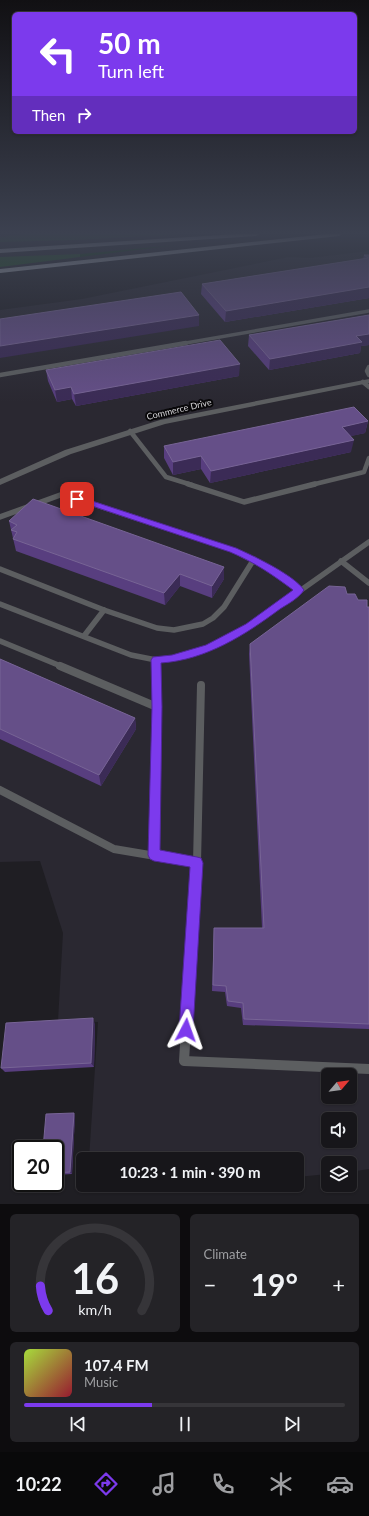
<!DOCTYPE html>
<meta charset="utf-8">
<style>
:root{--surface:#17161a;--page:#242327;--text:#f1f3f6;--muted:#9e9fa2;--line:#363539;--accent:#7c3aed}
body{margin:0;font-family:Lato,sans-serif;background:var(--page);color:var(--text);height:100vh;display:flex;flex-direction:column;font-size:15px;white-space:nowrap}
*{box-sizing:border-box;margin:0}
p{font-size:13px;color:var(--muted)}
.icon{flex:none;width:22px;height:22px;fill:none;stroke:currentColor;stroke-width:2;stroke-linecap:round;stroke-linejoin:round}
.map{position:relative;height:1204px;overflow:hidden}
.details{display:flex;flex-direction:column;gap:10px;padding:10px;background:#0d0c0e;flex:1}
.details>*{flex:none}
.banner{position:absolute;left:12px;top:12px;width:345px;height:122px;border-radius:6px;box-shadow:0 1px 3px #0004,0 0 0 1px var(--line);background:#7c3aed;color:#fff;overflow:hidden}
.needle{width:26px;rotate:61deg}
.buttons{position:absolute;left:321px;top:1068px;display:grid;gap:8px}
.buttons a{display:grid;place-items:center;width:36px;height:36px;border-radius:6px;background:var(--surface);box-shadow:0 1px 3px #0004,0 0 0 1px var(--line);font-size:20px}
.speed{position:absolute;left:12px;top:1140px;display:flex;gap:8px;font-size:20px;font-weight:700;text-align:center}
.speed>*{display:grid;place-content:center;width:52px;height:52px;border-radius:50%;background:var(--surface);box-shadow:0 1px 3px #0004,0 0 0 1px var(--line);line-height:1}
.speed .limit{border:2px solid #111;border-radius:6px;background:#fff;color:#111}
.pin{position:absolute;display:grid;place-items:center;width:34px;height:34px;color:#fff;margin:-17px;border-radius:8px;box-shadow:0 2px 6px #0006}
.me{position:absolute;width:44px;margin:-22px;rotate:4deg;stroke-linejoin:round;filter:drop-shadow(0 0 3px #0008)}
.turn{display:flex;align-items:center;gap:14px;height:84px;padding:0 20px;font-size:18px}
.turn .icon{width:52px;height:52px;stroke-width:2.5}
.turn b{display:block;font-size:28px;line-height:34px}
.then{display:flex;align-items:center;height:38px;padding:0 20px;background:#0003;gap:8px;font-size:15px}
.big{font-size:30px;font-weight:700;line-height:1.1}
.details .widget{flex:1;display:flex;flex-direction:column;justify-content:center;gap:6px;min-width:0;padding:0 14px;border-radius:6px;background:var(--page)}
.details .dial{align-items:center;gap:0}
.dial svg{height:104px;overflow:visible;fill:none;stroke:var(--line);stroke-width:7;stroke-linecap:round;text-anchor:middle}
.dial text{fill:var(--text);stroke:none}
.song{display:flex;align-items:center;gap:12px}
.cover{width:48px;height:48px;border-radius:6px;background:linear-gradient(135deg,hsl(80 70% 55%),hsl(350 70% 35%))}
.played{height:4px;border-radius:2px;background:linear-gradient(90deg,var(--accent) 40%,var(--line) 40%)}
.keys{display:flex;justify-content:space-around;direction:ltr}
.heat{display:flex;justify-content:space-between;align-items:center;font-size:22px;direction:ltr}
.details .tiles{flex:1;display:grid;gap:10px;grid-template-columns:1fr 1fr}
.widget:last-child{grid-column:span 2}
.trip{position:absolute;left:76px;top:1152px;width:228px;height:40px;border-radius:6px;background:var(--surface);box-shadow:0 1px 3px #0004,0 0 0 1px var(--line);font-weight:700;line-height:40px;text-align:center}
.tab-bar{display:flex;height:64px;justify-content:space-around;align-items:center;background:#09090a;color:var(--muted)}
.tab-bar .icon{width:28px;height:28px}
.tab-bar .selected{color:var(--accent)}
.tab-bar b{font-size:18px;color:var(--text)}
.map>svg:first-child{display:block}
.built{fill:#2a2831;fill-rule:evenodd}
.green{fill:#003d00}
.forest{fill:#185515}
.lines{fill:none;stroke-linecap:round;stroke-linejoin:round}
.lane-far4{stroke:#5c5e60;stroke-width:3.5}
.lane-far3{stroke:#5c5e60;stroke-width:4.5}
.lane-far2{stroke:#5c5e60;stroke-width:5.5}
.lane-far1{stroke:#5c5e60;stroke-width:8}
.lane{stroke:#5c5e60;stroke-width:10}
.street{fill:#5c5e60;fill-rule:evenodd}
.highway{fill:#b3b8bd;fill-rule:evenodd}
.wall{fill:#583e7f}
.shaded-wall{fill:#3b2b56}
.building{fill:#654f88;stroke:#776495}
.route{fill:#7c3aed;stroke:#51269a}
.labels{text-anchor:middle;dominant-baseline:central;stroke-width:4;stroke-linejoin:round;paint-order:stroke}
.far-street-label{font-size:9px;fill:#d6d5d8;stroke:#09080a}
</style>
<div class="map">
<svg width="369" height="1204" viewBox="0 0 369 1204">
<rect width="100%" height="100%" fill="#1f1e23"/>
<!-- built -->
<g class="built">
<path d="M 369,251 L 369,1169 L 350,1172 L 350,1163 L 328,1163 L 328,1174 L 297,1177 L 297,1159 L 89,1159 L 98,1022 L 58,1021 L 63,933 L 40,861 L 0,862 L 0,310 L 82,299 L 289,257 L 310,258 ZM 328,1075 L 350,1075 L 350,1097 L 328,1097 ZM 328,1119 L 350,1119 L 350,1141 L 328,1141 Z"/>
<polygon points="87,1185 227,1185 87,1192"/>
</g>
<!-- green -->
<polygon class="green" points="177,245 80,257 80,254"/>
<!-- forest -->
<g class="forest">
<polygon points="24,234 184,234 75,240 0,242 0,237"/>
<polygon points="80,254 80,257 0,267 0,257"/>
</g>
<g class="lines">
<!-- lane-far4 -->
<polyline class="lane-far4" points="180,344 369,311"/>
<!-- lane-far3 -->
<g class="lane-far3">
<polyline points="369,367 367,371 369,375"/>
<polyline points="0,375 186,343"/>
<polyline points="363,382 369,387"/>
<polyline points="130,431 166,477 192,485"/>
<polyline points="311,485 364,472 369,458"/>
</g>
<!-- lane-far2 -->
<g class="lane-far2">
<polyline points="188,484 244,502 315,484"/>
<polyline points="0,517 63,494 233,550 268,568 300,590"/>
<polyline points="341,561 369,583"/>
<polyline points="0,569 104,610 157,628 174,630 203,624 213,618 224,607 254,559"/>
<polyline points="0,604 131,655 156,660 172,659 209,648 249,627 369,542"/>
<polyline points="84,636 104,610"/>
<polyline points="0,641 63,667"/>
<polyline points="156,660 156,667"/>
</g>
<!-- lane-far1 -->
<g class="lane-far1">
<polyline points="60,666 157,707"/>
<polyline points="0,790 114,849 197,863"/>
<polyline points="154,855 157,707 156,666"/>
<polyline points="194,902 197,863 201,685"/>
</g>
<!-- lane -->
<polyline class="lane" points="194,901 184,1061 369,1069"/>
<!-- street -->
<polygon class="street" points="369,379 369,383 165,424 71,454 0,485 0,479 65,450 160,420"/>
<!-- highway -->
<g class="highway">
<polygon points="236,234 259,234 256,236 0,253 0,249"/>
<polygon points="326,234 342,234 339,236 0,273 0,269"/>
</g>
</g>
<!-- wall -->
<g class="wall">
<polygon points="364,255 369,255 369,298 225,322 201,294 202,284 363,259"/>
<polygon points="369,315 369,345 361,346 360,353 269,370 248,346 249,335"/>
<polygon points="46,370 239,376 76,406 72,399 57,402 48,381"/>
<polygon points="368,421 365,433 350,436 351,452 210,483 201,469 173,475 164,458 164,446"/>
<polygon points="9,521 224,567 224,579 212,598 180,586 165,605 16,551"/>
<polygon points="347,594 358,600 367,607 369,607 369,1029 243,1025 241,1008 227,1006 225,992 212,991 214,928 262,928 249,654 250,644"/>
<polygon points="0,659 135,718 136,729 101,786 0,739"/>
<polygon points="95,1024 94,1067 5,1072 1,1068"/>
<polygon points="75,1116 72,1174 55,1175 55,1149"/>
</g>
<!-- shaded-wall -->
<g class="shaded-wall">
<polygon points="369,287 369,298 225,322 226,311"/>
<polygon points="199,315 199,326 0,358 0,346"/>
<polygon points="369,334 369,345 361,346 360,353 269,370 270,359 356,336"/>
<polygon points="240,364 239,376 76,406 74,394"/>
<polygon points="71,387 72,399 57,402 55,390"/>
<polygon points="368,421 365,433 339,439 342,427"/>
<polygon points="354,440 351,452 210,483 211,471"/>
<polygon points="201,456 201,469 173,475 173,462"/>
<polygon points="224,567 224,579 212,598 212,586"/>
<polygon points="180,574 180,586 165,605 164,593"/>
<polygon points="135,718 136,729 101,786 99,775"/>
<polygon points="93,1018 95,1024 94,1067 91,1063"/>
<polygon points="74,1113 75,1116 72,1174 70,1172"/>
</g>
<!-- building -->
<g class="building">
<polygon points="364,255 369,255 369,287 226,311 202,284 368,258"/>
<polygon points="181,292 199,315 0,346 0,319"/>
<polygon points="369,315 369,334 356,336 362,342 270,359 249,335"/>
<polygon points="220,340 240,364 74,394 71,387 55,390 46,370"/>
<polygon points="354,407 368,421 342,427 354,440 211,471 201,456 173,462 164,446"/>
<polygon points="33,499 224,567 212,586 180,574 164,593 13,539 17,532 11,530 17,525 9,521"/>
<polygon points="329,586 345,587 347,594 355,594 358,600 367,600 367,607 369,607 369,1024 244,1019 243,1003 228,1001 226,986 213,985 214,928 264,928 250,644"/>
<polygon points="0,659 135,718 99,775 0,729"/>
<polygon points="93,1018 91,1063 1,1068 6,1023"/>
<polygon points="74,1113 70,1172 55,1173 55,1149 43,1149 46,1114"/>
</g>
<!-- sky -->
<linearGradient id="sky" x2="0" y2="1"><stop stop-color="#111013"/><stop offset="0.58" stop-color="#3c4150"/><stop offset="1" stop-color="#3c4150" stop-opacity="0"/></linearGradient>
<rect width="369" height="402" fill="url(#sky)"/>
<!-- route -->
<path class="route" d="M 77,496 L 236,548 C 254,556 294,575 304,590 C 299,598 288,604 280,609 C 245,635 206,660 161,663 L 162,707 L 160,850 L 197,857 L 201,858 L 203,863 L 193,1030 L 191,1035 L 186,1037 L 181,1035 L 179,1030 L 190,867 L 154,861 L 150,859 L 148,855 L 152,707 L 151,660 L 153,657 L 172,655 L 206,645 L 246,624 L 293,590 C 273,575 254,562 230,552 L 74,500 L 74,497 Z"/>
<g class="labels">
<!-- far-street labels -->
<g class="far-street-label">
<text transform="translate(179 409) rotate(-13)">Commerce Drive</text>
</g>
</g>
</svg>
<div class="buttons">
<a><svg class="needle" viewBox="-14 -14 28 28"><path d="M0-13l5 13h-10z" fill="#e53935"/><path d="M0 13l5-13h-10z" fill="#9e9fa2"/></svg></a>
<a><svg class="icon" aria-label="sound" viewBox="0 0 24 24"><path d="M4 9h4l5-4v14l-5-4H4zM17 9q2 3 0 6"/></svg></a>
<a><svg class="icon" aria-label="layers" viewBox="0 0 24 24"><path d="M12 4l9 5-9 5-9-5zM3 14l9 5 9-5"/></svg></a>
</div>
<div class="speed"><div class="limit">20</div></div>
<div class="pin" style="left:77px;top:499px;background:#d93025"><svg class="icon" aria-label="arrive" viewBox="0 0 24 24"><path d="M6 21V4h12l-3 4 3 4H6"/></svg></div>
<svg class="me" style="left:186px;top:1030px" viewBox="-20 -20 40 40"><path d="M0-17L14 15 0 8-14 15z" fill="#7c3aed" stroke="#fff" stroke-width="4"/></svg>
<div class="trip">10:23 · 1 min · 390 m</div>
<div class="banner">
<div class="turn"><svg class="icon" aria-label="left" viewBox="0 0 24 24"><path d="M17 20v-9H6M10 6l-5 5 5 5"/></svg><div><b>50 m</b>Turn left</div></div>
<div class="then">Then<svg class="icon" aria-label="right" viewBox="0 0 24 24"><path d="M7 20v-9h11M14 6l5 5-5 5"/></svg></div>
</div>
</div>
<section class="details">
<div class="tiles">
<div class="widget dial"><svg viewBox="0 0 100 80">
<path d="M14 69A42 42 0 1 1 86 69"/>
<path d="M14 69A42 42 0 0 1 8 50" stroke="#7c3aed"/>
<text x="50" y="56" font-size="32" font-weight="700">16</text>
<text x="50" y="72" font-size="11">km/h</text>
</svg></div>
<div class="widget"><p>Climate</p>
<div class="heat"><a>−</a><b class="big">19°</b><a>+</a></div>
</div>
<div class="widget">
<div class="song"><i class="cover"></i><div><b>107.4 FM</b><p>Music</p></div></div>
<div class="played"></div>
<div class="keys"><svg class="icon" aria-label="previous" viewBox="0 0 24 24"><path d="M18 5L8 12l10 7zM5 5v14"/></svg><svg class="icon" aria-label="pause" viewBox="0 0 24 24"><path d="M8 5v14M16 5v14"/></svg><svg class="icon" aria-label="next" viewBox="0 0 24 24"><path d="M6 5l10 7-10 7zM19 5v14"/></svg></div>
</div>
</div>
</section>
<nav class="tab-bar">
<b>10:22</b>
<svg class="icon selected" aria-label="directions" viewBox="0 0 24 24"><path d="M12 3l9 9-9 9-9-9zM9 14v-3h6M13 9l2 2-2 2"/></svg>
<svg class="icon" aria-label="music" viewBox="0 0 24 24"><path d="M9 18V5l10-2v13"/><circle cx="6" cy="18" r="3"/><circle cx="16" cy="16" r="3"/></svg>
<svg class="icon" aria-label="phone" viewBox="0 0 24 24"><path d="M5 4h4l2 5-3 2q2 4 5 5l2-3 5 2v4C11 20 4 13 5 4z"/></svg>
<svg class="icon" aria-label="climate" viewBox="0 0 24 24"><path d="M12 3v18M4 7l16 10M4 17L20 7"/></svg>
<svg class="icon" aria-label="car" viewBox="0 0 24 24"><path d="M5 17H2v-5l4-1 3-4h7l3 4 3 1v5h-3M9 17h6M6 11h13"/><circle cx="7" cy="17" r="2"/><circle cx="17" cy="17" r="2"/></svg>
</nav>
